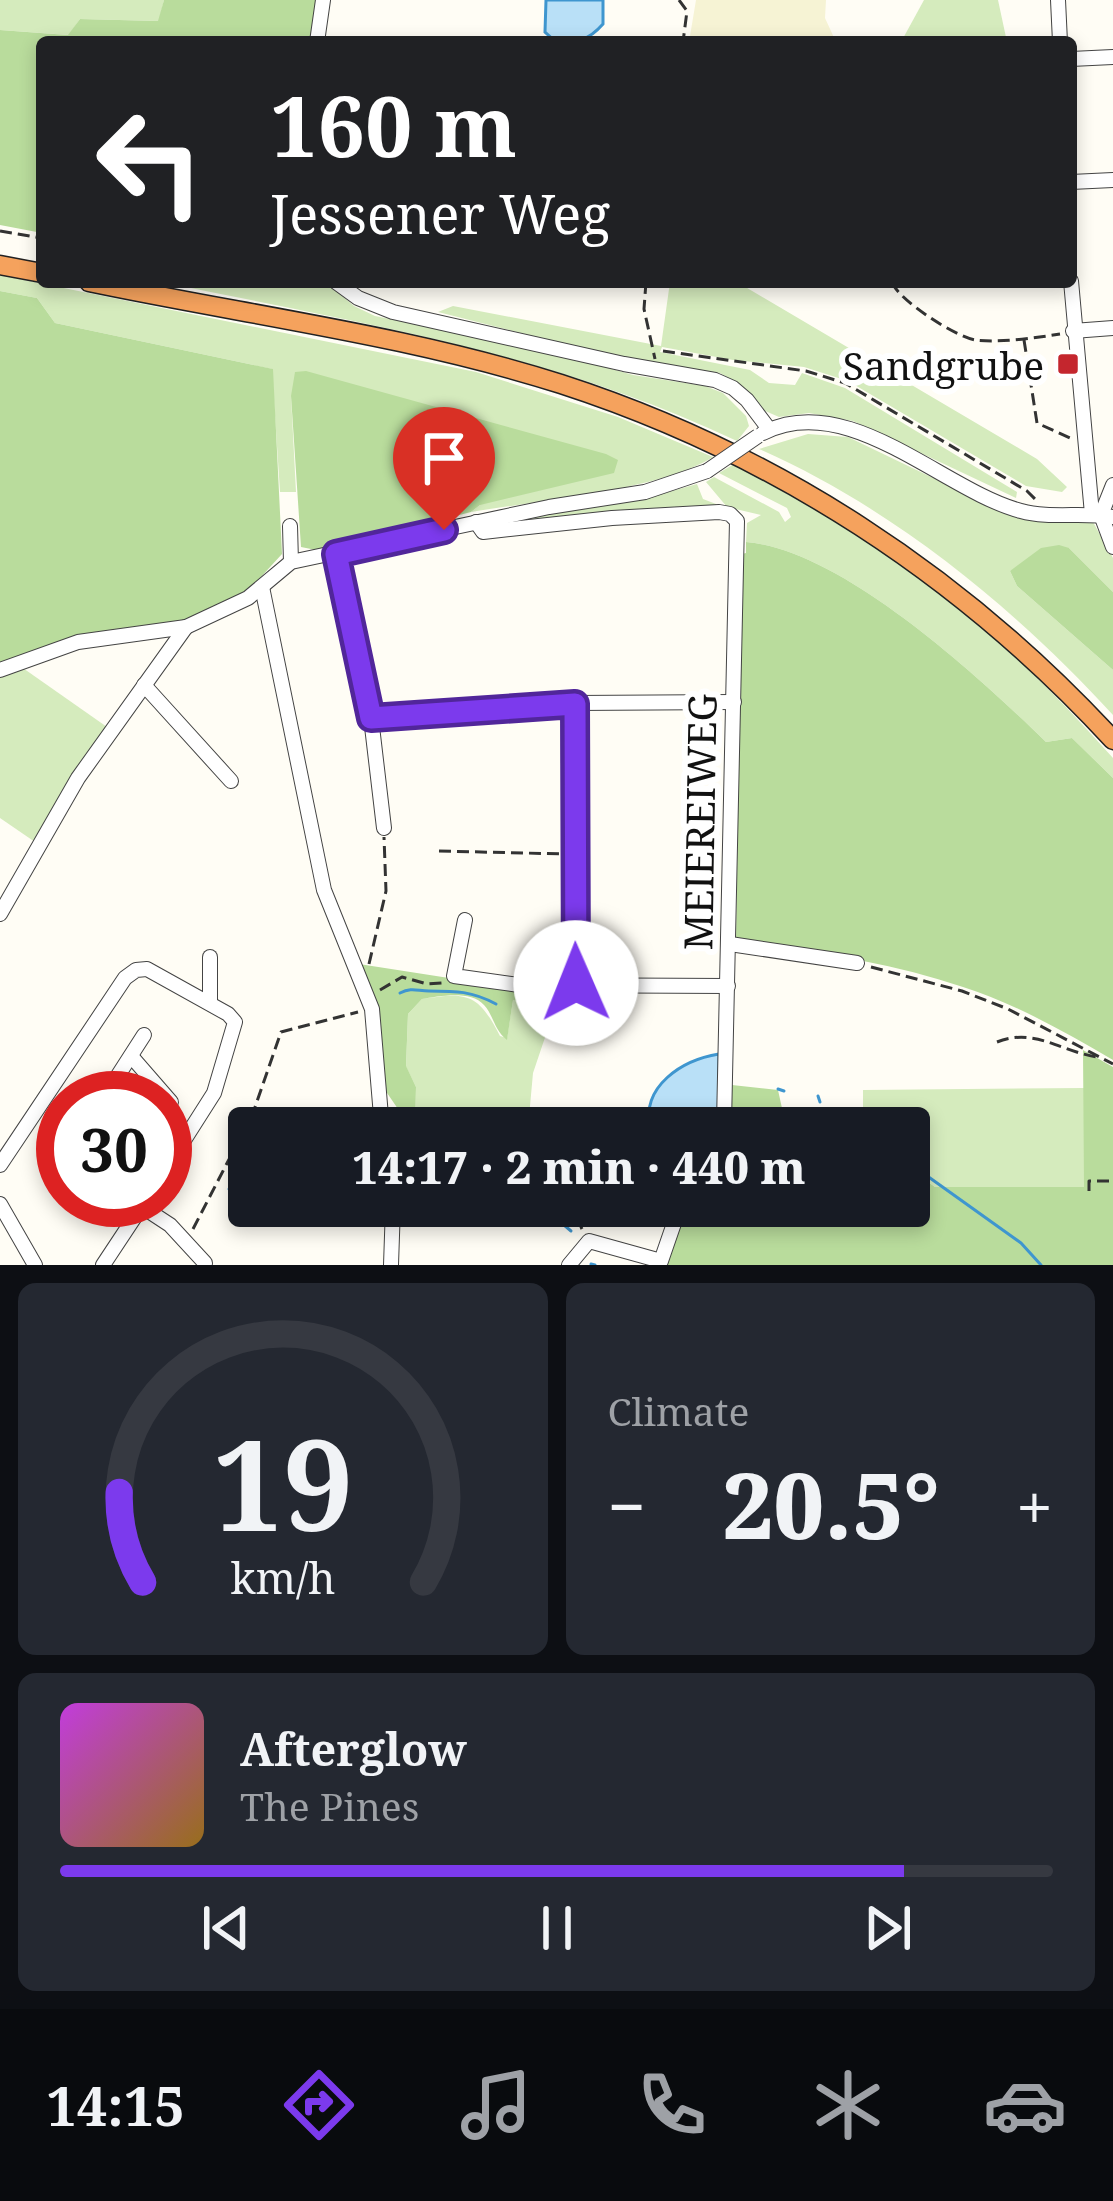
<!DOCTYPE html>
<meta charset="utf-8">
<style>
:root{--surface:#171b24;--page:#242831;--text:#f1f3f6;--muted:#9ea1a6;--line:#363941;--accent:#7c3aed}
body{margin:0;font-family:"Noto Serif",serif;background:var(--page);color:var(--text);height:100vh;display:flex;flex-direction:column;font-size:45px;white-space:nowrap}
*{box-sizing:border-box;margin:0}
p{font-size:39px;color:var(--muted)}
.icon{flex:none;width:66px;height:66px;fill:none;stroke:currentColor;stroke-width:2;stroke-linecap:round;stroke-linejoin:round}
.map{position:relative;height:1265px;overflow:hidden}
.sheet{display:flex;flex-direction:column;gap:18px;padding:18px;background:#0d0f14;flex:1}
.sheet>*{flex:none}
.hud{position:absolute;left:36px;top:36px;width:1041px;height:252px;border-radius:12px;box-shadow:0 6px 18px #0003;background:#202124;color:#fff;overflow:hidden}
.speed{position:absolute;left:36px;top:1071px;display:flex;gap:24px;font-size:60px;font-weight:700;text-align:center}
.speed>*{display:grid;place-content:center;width:156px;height:156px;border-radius:50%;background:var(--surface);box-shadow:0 6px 18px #0003;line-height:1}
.speed .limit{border:18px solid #d22;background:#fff;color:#111}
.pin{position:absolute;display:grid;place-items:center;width:102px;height:102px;color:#fff;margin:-123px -51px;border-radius:50% 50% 50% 0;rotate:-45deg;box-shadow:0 0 12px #0007}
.pin .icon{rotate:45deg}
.me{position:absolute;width:132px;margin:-66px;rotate:359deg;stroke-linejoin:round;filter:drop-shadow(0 0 9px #0008)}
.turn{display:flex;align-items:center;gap:42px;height:252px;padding:0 36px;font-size:54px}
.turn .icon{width:156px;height:156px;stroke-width:2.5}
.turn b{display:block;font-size:84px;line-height:102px}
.big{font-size:90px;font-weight:800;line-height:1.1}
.sheet .tile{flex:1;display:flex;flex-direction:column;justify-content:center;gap:18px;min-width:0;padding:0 42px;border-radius:18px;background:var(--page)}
.sheet .dial{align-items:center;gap:0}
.dial svg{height:312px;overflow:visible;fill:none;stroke:var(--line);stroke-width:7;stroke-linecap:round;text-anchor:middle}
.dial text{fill:var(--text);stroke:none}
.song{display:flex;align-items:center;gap:36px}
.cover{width:144px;height:144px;border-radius:18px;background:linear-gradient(135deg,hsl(290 70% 55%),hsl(40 70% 35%))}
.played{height:12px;border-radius:6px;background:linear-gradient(90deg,var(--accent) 85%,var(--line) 85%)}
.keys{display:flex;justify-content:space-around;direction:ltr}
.heat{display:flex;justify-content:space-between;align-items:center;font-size:66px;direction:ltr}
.sheet .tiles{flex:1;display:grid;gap:18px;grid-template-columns:1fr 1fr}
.tile:last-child{grid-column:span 2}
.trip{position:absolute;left:228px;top:1107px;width:702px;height:120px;border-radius:12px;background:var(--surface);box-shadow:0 6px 18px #0003;font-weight:800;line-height:120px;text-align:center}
.dock{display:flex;height:192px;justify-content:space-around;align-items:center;background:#090b0e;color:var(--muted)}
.dock .icon{width:84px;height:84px}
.dock .active{color:var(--accent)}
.dock b{font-size:54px;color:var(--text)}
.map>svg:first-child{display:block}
.farmland{fill:#f6f3d4}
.green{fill:#d5ebbd}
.forest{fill:#b9dc9c}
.water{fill:#b9e0f7;stroke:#3f96cf;stroke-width:3}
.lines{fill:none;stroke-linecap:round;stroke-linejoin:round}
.stream{stroke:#3f96cf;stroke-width:3}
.minor-casing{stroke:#444;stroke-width:16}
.highway-casing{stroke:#222;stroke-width:21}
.path{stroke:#333;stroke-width:3;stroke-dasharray:12 6;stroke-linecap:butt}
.minor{stroke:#fff;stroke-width:14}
.highway{stroke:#f5a25d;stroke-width:18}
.minor-bridge-casing{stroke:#444;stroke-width:16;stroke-linecap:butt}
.minor-bridge{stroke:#fff;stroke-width:14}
.route-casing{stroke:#51269a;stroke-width:30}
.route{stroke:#7c3aed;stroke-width:21}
.poi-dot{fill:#c4262e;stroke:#fff;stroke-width:4.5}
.labels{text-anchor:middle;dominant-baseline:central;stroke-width:12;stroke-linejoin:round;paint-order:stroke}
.poi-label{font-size:39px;fill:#111;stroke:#fff;text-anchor:end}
.street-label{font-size:39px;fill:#111;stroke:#fff}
</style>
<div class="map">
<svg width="1113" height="1265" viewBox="0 0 1113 1265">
<rect width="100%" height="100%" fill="#fffdf5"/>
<!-- farmland -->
<polygon class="farmland" points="696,0 826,0 825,18 836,42 689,42"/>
<!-- green -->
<g class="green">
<polygon points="0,0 164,0 159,21 80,19 69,35 0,30"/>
<polygon points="924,0 998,0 1007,42 901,42"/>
<path d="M 0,275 L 476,372 L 618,417 L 713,457 C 661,490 536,501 471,512 L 480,505 L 291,396 L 296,492 L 280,492 L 272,369 L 55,323 L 37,298 L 0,291 Z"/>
<path d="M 162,282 L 275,287 L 289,282 L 326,282 L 354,306 L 375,316 L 542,349 L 633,375 L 705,386 L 723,393 L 746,416 L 749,426 L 737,441 C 549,352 363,324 162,282 Z"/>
<polygon points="670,282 737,282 1037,459 1067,487 1062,492 1026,486 848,381 804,367 733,360 662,347 660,352 750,370 769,383 795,385 802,373 845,388 1017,492 1016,498 853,421 809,413 779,417 763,410 739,384 720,373 624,359 438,312 453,306 661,346"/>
<path d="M 808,434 L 848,437 L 1010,515 L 1039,521 L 1093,522 L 1113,558 L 1113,592 L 1069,548 L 1010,571 L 1017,586 L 1113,670 L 1113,715 C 1015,608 893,508 759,449 Z"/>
<path d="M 734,464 C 780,490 826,515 871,543 C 961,599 1042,679 1113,758 L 1113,778 L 1072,738 L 1046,742 C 978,676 842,550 746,542 L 747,523 L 761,515 L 727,507 L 706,482 L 714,477 L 779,512 L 785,522 L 791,517 L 787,508 L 719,473 Z"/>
<polygon points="697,484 703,499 716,504 716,507 487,527 486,524 643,499"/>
<polygon points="20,666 107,727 35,842 0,818 0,674"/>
<path d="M 526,990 L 536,990 L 557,1002 L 533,1073 L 528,1128 L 415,1128 L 416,1087 L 406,1067 L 408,1014 L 422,999 C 469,991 479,995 500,1036 L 507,1038 L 513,1000 Z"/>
<polygon points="1084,1088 1085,1187 935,1187 909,1168 909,1128 863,1128 863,1090"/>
</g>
<!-- forest -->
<g class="forest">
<polygon points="164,0 318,0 312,42 42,42 42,233 0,225 0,30 68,35 80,19 158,21"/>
<polygon points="0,291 37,298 55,323 273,369 282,554 249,590 187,621 0,667"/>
<polygon points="306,371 606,454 618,460 614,473 480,505 471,512 321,551 301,547 291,396 295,372"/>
<path d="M 746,542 C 842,550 978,676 1046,742 L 1072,738 L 1113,778 L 1113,1060 C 1065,1032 1016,1004 963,987 C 889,962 812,952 736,940 L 742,554 L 746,553 Z"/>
<polygon points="1059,545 1069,548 1113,592 1113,670 1017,586 1010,571 1041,548"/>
<path d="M 359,964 L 526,990 L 525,1001 L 513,1000 L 507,1040 C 494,1030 494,1016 484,1005 C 471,990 439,996 422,999 L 408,1014 L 406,1066 L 416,1087 L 415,1128 L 398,1128 L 398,1109 L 383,1087 Z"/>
<polygon points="1083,1050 1113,1067 1113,1265 664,1265 682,1212 688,1213 690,1206 909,1206 909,1168 935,1187 1084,1187"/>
<polygon points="732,1085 778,1090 785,1122 792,1128 727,1128"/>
</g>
<!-- water -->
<g class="water">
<path d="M 546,0 L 603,0 L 603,24 C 588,41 578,42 556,42 L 545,32 Z"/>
<path d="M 719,1054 L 719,1108 L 713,1128 L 650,1128 C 641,1086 682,1060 719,1054 Z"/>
</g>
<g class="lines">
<!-- stream -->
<g class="stream">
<path d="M 400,993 C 412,987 417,991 429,991 C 456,991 472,991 496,1004"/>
<polyline points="778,1089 784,1091"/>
<polyline points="818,1096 820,1102"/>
<polyline points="846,1115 863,1128"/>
<polyline points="909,1163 1021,1243 1041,1265"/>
<polyline points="229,1189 249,1193"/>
<polyline points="312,1206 387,1221"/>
<polyline points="407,1207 419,1206"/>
<polyline points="550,1213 571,1231"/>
<polyline points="591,1264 595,1265"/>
</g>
<!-- minor casing -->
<g class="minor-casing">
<g id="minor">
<polyline points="1058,0 1060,42"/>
<polyline points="317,42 323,0"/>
<polyline points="1071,59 1113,57"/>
<polyline points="1071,182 1113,180"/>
<polyline points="1071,281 1092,514"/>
<polyline points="336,282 358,298 393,312 624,364 715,380 733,388 747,400 769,429"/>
<polyline points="1073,331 1113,328"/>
<path d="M 763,433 C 848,389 944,491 1021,511 C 1049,519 1083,512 1113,517"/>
<polyline points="1113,485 1101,515 1113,547"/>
<polyline points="476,522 483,532 612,518 719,512 730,514 737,521 724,1123 720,1128"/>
<polyline points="290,526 291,562"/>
<polyline points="336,554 371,718 384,828"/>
<polyline points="262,587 324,890 372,1009 382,1128"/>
<polyline points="0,670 78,642 186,627 248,598 291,562 549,507 645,492 707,471"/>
<polyline points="144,685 231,781"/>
<polyline points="575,703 576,983"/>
<polyline points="371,718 575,703 734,702"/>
<polyline points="0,914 78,778 186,627"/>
<polyline points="465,920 454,976 519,985 728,986"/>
<polyline points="730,944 857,963"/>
<polyline points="210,957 210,1003"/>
<polyline points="131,1056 171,1102 165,1104"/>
<polyline points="119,1076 152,1098"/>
<polyline points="108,1091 144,1035"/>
<polyline points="0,1165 125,978 136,970 147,969 228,1014 235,1022 214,1093 165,1170"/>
<polyline points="0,1204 35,1265"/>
<polyline points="141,1206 170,1225 205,1263"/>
<polyline points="103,1265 146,1200"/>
<polyline points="391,1265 393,1206"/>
<polyline points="569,1265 589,1241 661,1261 680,1206"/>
</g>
</g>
<!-- highway casing -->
<g class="highway-casing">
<g id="highway">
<polyline points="0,265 42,273"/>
<path d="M 89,282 C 246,315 407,335 561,384 C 774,453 961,575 1113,740"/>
</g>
</g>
<!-- path -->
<g class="path">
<polyline points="679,0 687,11 683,42"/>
<polyline points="0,231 42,238"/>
<polyline points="646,282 644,309 655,359"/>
<path d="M 892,282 C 898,300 956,337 975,340 C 1000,343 1035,338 1060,334"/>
<polyline points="1024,340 1037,423 1072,439"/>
<polyline points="663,351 806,371 845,383 1027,491 1038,502"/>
<polyline points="439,851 566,854"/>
<polyline points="369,964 386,891 384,837"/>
<polyline points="871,967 962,991 1008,1009 1113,1064"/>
<polyline points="380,990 402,977 427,984 443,983"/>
<path d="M 997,1042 C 1035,1027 1061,1052 1098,1057"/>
<polyline points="1089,1191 1089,1181 1113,1181"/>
<polyline points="407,1211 553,1209 578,1221 582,1229"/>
<polyline points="193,1229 253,1113 281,1032 358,1012"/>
</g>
<!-- minor -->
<use href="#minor" class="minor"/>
<!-- highway -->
<use href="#highway" class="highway"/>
<!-- minor-bridge casing -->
<g class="minor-bridge-casing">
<polyline id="minor-bridge" points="707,471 758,436"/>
</g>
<!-- minor-bridge -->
<use href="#minor-bridge" class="minor-bridge"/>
</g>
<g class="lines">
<!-- route casing -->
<g class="route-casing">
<polyline id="route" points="444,530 336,554 371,718 575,704 576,983"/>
</g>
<!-- route -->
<use href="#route" class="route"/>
</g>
<!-- markers -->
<rect class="poi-dot" x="1056" y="352" width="24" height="24" rx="6"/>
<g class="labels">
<!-- poi labels -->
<g class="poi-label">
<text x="1044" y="364">Sandgrube</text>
</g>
<!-- street labels -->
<g class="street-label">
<text transform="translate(699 822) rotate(-89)">MEIEREIWEG</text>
</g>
</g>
</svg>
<div class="speed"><div class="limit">30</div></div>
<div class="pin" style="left:444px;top:530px;background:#d93025"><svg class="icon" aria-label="arrive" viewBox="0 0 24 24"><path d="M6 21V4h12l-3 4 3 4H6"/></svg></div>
<svg class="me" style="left:576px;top:983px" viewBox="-20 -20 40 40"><circle r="19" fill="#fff"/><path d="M0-13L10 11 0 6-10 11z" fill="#7c3aed"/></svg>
<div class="trip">14:17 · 2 min · 440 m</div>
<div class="hud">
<div class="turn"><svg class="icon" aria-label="left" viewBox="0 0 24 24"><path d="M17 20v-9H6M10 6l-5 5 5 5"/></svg><div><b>160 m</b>Jessener Weg</div></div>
</div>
</div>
<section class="sheet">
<div class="tiles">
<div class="tile dial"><svg viewBox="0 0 100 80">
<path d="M14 69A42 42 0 1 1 86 69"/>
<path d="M14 69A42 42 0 0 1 8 46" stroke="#7c3aed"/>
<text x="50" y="56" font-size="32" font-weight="700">19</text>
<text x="50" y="72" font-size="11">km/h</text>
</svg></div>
<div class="tile"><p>Climate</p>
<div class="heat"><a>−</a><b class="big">20.5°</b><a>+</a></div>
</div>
<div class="tile">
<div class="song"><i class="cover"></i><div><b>Afterglow</b><p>The Pines</p></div></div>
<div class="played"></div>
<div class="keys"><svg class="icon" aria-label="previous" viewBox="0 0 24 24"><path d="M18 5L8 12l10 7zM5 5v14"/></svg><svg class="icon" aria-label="pause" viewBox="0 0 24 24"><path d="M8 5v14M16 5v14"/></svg><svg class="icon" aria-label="next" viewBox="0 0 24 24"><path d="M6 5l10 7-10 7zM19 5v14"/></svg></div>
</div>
</div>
</section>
<nav class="dock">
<b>14:15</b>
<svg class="icon active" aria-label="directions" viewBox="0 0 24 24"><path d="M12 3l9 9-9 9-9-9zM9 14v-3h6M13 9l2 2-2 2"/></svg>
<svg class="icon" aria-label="music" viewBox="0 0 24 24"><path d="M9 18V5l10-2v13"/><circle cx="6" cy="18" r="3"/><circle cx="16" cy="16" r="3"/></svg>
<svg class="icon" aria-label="phone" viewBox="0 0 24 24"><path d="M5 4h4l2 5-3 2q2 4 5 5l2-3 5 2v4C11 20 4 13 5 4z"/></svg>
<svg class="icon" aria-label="climate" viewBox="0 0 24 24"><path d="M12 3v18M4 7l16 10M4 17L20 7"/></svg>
<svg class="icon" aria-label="car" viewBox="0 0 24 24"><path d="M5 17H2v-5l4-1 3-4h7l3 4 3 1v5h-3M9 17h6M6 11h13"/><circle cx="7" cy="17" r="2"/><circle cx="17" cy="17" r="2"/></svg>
</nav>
